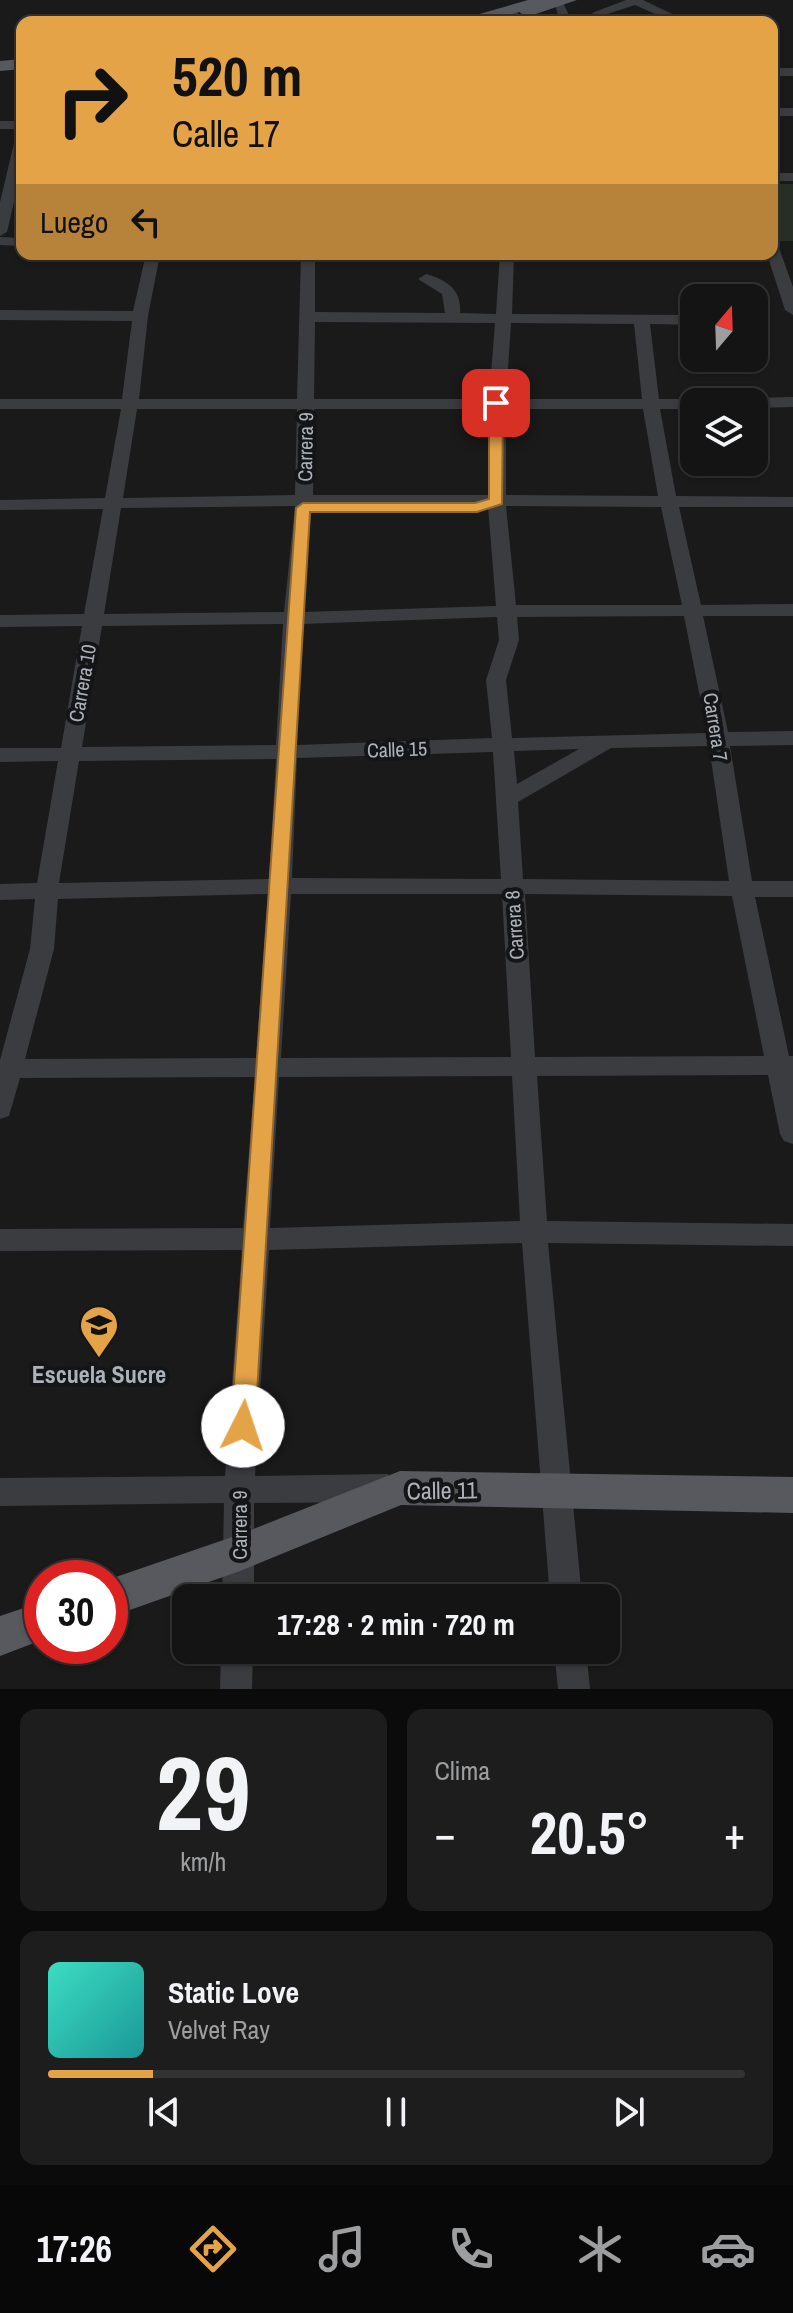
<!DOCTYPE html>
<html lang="es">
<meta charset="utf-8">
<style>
:root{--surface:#141414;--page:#1d1d1d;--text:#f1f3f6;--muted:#9d9ea0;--line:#333334;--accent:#e5a348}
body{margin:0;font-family:"Archivo Narrow",sans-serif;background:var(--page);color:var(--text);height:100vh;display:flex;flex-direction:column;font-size:30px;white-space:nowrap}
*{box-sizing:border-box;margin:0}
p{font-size:26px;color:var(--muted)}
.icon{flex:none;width:44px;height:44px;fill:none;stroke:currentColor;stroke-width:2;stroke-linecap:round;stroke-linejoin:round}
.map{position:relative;height:1689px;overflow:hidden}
.sheet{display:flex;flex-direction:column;gap:20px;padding:20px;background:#0b0b0b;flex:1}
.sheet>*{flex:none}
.banner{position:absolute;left:16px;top:16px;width:762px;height:244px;border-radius:16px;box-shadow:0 2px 6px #0004,0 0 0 2px var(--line);background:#e5a348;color:#111;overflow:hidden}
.needle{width:52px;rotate:19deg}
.buttons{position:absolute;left:680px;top:284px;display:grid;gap:16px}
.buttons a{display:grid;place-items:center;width:88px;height:88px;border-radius:16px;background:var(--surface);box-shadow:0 2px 6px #0004,0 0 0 2px var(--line);font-size:40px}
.speed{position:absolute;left:24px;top:1560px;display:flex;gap:16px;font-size:40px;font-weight:700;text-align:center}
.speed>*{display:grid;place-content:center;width:104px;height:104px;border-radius:50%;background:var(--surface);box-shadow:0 2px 6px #0004,0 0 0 2px var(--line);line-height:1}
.speed .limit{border:12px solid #d22;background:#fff;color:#111}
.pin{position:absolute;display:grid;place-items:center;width:68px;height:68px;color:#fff;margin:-34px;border-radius:16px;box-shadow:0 4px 12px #0006}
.me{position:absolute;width:88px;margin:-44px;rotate:4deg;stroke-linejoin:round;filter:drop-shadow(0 0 6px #0008)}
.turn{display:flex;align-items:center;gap:28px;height:168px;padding:0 24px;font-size:36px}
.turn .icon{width:104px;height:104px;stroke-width:2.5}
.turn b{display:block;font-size:56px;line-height:68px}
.then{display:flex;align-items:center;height:76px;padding:0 24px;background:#0003;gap:16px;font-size:30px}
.big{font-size:60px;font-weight:800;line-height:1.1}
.sheet .tile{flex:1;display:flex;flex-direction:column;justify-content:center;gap:12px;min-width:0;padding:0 28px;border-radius:16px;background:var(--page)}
.sheet .dial{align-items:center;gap:0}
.dial b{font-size:104px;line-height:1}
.song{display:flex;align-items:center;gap:24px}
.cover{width:96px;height:96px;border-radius:12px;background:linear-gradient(135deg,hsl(170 70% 55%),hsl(180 70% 35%))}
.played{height:8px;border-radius:4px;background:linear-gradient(90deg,var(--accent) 15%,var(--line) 15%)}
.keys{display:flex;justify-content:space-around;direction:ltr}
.heat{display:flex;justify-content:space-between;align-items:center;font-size:44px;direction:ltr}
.sheet .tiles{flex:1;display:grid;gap:20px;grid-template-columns:1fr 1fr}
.tile:last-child{grid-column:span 2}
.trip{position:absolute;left:172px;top:1584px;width:448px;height:80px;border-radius:16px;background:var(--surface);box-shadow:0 2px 6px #0004,0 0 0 2px var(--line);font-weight:800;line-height:80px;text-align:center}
.tab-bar{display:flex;height:128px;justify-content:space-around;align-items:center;background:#080808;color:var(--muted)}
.tab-bar .icon{width:56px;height:56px}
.tab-bar .current{color:var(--accent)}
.tab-bar b{font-size:36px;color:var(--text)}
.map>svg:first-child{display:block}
.green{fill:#262e26}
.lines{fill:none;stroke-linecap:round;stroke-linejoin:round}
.minor{fill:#3b3c40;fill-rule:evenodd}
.major{fill:#57595f;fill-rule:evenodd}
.route{fill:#e5a348;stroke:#956a2f;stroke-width:2}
.labels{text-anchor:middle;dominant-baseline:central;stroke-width:8;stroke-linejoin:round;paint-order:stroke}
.street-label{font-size:20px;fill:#adb2ba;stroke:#141517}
.near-poi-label{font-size:24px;font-weight:bold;fill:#adb2ba;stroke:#141517}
.near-street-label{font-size:24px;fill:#adb2ba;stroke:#141517}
</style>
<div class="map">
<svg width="793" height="1689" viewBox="0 0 793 1689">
<rect width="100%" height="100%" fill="#1a1a1b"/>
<!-- green -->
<rect class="green" x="772" y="184" width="21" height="57"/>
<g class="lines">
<!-- minor -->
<g class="minor">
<polygon points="554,0 562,0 572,22 560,22"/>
<polygon points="626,0 643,0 689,22 673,22 635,5 598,17 592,13"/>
<polygon points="514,12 518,13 524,22 512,22 508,16"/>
<rect x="772" y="68" width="21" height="8"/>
<rect x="772" y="108" width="21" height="8"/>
<rect x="0" y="121" width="22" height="8"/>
<polygon points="22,135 22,168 7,232 0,236 0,202 15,139"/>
<rect x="772" y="173" width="21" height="8"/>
<polygon points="0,237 22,238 22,246 0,245"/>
<polygon points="772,244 779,248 793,287 793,315 785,310 767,254 772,254"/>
<path d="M 146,254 L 160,254 L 148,316 L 139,399 L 297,399 L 301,254 L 315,254 L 315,312 L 445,313 L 442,294 L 418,279 L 426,274 C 447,280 462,290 460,313 L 496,314 L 500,254 L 514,254 L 512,314 L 694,315 L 694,325 L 650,324 L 659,399 L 694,399 L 701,402 L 694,402 L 694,409 L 660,409 L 676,496 L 793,497 L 793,507 L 679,507 L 701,605 L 793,604 L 793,616 L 703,616 L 728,732 L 793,731 L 793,745 L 730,746 L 752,881 L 793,881 L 793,897 L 755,897 L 789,1056 L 793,1056 L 793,1144 L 784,1141 L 780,1134 L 768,1075 L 537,1076 L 547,1221 L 793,1224 L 793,1246 L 548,1243 L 582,1598 L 550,1598 L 522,1243 L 269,1250 L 255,1476 L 387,1474 L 398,1478 L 402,1488 L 398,1498 L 387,1502 L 254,1503 L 254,1598 L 222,1598 L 224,1503 L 0,1506 L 0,1478 L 225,1476 L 242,1250 L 0,1251 L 0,1229 L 243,1228 L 255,1077 L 20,1078 L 9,1116 L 0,1119 L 0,1060 L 30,949 L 35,899 L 0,900 L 0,884 L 37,883 L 58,761 L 0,762 L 0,748 L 61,748 L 82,626 L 0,627 L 0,615 L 84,614 L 103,509 L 0,510 L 0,500 L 105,498 L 121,409 L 0,409 L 0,399 L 122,399 L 132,321 L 0,320 L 0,310 L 133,311 ZM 315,322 L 495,323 L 489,399 L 314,399 ZM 511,323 L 634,324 L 642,399 L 506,399 ZM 137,409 L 297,409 L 295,495 L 123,498 ZM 314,409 L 489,409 L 488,495 L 313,495 ZM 506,409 L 643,409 L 658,496 L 506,495 ZM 312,505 L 488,506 L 496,606 L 303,612 ZM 295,506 L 284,612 L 104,614 L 121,508 ZM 506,506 L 661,507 L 682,605 L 516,605 ZM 684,616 L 707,733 L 512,738 L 506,680 L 519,640 L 517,617 ZM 497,617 L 499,640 L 486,680 L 492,738 L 297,745 L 302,624 ZM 283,624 L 276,745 L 82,747 L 102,626 ZM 709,746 L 729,881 L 523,879 L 518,802 L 611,748 ZM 579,749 L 517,784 L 514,751 ZM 493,752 L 501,879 L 292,878 L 297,758 ZM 276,759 L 269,879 L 59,883 L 79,761 ZM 268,894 L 256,1058 L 25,1059 L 54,949 L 58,899 ZM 291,894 L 502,894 L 511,1057 L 281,1058 ZM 525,894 L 732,896 L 764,1056 L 535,1057 ZM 512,1076 L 520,1221 L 270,1228 L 279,1077 Z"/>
<polygon points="793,397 793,407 754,408 754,402 746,402 754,398"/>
<polygon points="221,1650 253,1650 252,1689 220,1689"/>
<polygon points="554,1650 586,1650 590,1689 558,1689"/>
</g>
<!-- major -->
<g class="major">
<polygon points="528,0 577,0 527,17 519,12 484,22 459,22 462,19"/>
<polygon points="22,59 22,69 0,71 0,61"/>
<polygon points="400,1471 793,1477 793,1513 401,1505 240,1571 110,1617 110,1579 238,1535"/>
<polygon points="42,1602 42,1640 0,1656 0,1616"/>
</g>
</g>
<!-- route -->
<polygon class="route" points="496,399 503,403 502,504 477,512 310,512 255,1426 251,1433 243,1436 235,1433 231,1426 296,508 303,503 475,503 489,499 489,403"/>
<!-- icons -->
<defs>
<g id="school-pin" transform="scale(2)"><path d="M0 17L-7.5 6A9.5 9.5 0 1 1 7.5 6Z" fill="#e5a348" stroke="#141517"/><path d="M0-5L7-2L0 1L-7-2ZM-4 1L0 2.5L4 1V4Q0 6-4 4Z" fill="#111"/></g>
</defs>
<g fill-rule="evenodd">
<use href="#school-pin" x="99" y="1325"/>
</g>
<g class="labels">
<!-- street labels -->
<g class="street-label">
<text transform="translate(305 447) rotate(-89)">Carrera 9</text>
<text transform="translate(82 683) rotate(-80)">Carrera 10</text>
<text transform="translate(716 727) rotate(81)">Carrera 7</text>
<text transform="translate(397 749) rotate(-2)">Calle 15</text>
<text transform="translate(514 925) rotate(-94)">Carrera 8</text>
<text transform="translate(239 1525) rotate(-90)">Carrera 9</text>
</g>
<!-- near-poi labels -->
<g class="near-poi-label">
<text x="99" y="1374">Escuela Sucre</text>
</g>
<!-- near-street labels -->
<g class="near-street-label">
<text transform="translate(442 1490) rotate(-1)">Calle 11</text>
</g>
</g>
</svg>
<div class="buttons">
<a><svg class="needle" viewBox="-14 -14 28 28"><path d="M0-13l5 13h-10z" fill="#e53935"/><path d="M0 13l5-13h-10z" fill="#9d9ea0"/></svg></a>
<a><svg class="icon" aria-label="layers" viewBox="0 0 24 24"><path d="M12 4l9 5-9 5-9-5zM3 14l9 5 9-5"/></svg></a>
</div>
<div class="speed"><div class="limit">30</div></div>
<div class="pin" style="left:496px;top:403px;background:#d93025"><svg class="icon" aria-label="arrive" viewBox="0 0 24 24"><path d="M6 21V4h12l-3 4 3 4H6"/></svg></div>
<svg class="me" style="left:243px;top:1426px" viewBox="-20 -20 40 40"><circle r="19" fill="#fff"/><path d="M0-13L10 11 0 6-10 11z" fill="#e5a348"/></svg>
<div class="trip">17:28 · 2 min · 720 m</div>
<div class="banner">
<div class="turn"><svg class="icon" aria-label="right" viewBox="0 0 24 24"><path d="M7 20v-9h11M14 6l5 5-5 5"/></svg><div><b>520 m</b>Calle 17</div></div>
<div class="then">Luego<svg class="icon" aria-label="left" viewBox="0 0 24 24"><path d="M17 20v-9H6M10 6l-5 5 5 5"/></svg></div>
</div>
</div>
<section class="sheet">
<div class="tiles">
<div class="tile dial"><b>29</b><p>km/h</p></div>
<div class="tile"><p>Clima</p>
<div class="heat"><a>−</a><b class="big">20.5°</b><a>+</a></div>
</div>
<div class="tile">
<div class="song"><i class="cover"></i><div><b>Static Love</b><p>Velvet Ray</p></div></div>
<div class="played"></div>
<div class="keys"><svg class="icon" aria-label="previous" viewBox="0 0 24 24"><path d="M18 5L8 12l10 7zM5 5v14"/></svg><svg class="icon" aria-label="pause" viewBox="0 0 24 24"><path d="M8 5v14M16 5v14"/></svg><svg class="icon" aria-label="next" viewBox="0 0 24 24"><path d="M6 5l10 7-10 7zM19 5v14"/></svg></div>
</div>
</div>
</section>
<nav class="tab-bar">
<b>17:26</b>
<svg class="icon current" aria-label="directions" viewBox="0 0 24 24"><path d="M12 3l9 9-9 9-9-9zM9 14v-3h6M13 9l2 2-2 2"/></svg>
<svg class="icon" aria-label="music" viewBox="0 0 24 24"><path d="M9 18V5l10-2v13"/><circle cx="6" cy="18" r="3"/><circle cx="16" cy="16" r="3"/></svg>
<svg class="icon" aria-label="phone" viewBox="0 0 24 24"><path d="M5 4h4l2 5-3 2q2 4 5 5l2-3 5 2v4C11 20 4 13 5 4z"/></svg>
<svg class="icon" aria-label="climate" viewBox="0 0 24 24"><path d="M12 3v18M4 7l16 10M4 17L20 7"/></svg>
<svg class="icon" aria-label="car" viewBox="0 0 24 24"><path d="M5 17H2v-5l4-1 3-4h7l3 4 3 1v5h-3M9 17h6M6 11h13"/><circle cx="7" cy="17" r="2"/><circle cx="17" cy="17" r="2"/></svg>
</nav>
